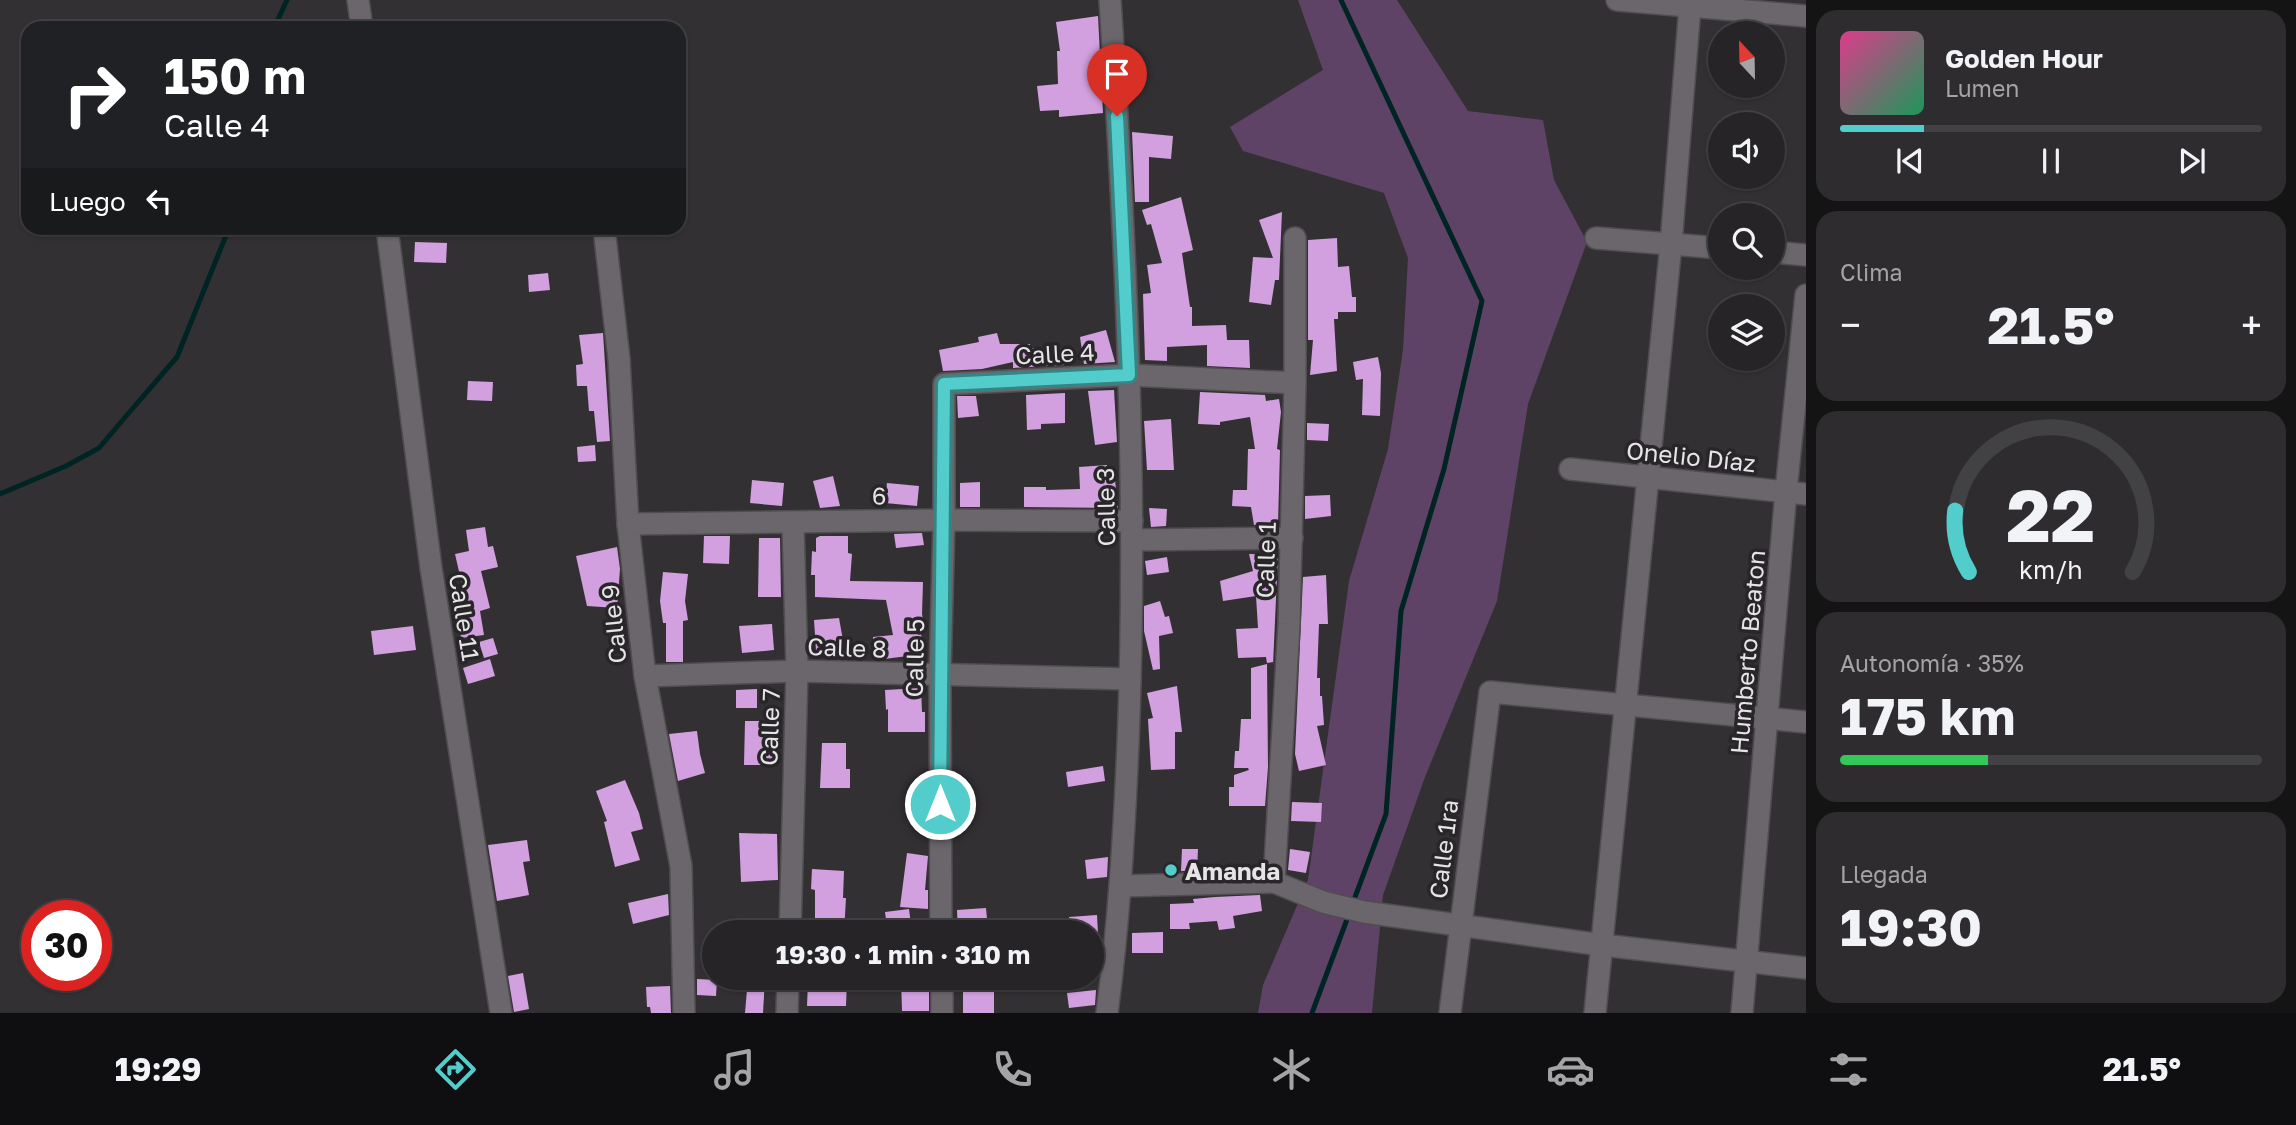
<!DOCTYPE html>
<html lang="es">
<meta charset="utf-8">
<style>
:root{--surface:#262427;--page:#2e2c2f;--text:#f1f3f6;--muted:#a4a4a7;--line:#424144;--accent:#53cdcb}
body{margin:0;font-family:"Golos Text",sans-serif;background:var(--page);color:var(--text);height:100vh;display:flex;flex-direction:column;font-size:26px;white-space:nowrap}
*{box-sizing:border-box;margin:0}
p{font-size:23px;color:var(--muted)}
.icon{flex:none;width:38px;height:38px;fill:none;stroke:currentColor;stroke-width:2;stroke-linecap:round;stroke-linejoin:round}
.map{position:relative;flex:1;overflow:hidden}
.sheet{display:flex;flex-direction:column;gap:10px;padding:10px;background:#151415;width:490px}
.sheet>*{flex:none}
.hud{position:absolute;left:21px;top:21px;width:665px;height:214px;border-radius:21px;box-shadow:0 2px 5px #0004,0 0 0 2px var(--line);background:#202124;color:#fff;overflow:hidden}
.needle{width:46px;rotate:338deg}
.controls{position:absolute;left:1708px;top:21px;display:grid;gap:14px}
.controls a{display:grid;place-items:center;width:77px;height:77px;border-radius:50%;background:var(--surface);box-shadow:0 2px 5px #0004,0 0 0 2px var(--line);font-size:35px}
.speed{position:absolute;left:21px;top:900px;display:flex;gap:14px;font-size:35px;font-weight:700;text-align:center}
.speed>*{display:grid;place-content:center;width:91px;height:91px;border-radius:50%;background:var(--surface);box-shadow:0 2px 5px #0004,0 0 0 2px var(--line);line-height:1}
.speed .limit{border:10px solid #d22;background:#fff;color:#111}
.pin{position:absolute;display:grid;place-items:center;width:60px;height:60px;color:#fff;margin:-72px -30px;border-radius:50% 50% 50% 0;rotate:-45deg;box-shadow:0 0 7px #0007}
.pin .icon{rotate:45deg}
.me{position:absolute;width:77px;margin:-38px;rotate:0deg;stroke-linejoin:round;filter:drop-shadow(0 0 5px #0008)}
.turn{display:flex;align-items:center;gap:24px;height:147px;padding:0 28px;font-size:32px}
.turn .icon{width:91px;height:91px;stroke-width:2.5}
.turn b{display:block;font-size:49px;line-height:60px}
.then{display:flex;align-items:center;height:66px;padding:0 28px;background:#0003;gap:14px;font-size:26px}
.big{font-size:52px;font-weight:700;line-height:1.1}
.sheet .widget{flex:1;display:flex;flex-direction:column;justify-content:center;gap:10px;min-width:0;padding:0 24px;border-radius:21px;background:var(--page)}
.sheet .dial{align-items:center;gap:0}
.dial svg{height:182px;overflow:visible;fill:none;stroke:var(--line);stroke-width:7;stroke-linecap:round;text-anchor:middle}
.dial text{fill:var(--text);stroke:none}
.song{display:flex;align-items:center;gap:21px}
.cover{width:84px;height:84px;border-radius:10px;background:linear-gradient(135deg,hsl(330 70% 55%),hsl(150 70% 35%))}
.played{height:7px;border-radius:4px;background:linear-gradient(90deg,var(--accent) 20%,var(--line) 20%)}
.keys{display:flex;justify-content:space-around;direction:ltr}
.heat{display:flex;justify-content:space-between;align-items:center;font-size:38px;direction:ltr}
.charge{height:10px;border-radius:5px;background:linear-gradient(90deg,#34c759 35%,var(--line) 0)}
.trip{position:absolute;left:702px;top:920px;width:402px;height:70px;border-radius:35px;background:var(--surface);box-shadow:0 2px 5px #0004,0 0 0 2px var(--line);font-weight:700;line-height:70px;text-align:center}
.tabs{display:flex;height:112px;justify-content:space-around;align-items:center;background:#0f0e10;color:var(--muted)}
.tabs .icon{width:49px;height:49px}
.tabs .current{color:var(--accent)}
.tabs b{font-size:32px;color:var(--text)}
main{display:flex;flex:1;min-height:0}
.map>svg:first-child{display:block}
.green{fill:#5f4366}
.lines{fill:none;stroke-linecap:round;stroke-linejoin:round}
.stream{stroke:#002424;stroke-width:5}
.building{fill:#d2a0df}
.minor-casing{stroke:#504d51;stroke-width:24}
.minor{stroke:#6a666b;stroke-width:21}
.route-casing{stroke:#368584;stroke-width:18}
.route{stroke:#53cdcb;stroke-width:12}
.poi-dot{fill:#53cdcb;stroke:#29262a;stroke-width:2.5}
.labels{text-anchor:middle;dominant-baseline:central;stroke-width:7;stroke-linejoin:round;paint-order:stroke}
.street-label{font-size:24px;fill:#e6e4e7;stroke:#29262a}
.poi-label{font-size:24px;font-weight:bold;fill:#e6e4e7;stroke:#29262a;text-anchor:start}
</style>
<main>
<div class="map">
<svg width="1806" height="1013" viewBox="0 0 1806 1013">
<rect width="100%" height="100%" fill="#333034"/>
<!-- green -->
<polygon class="green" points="1298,0 1397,0 1468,111 1543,120 1554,180 1587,242 1528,404 1497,601 1425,777 1383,895 1372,1013 1258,1013 1263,985 1308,880 1349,581 1388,449 1403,350 1408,258 1384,193 1243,151 1230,127 1323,70"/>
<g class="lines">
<!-- stream -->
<g class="stream">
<polyline points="1341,0 1482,301 1444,469 1401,611 1386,814 1352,905"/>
<polyline points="274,28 287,0"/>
<polyline points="0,494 66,466 99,448 127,415 177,357 229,228"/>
<polyline points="1312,1013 1349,914"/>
</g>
</g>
<!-- building -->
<g class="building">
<polygon points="1098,16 1103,113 1059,117 1059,110 1040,111 1037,86 1058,84 1057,51 1060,51 1056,22"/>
<polygon points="1132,132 1173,136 1171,159 1149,157 1149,202 1135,202"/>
<polygon points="1181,197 1193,250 1182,253 1190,307 1192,307 1192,326 1226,325 1227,340 1249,340 1250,368 1207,366 1207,345 1167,347 1167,361 1145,360 1143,294 1151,293 1147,265 1162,263 1151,224 1147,225 1142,210"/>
<polygon points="1282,212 1279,280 1275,280 1271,305 1249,302 1253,257 1273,258 1259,220"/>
<polygon points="1337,238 1338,267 1349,266 1352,297 1356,297 1356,312 1338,312 1338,319 1334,319 1337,371 1310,375 1313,340 1308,340 1308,240"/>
<polygon points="415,242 447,243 446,263 414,262"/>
<polygon points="548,273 550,290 529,292 528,275"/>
<polygon points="1106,330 1115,362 1084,364 1080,337"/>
<polygon points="603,333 610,441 597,442 594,411 589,411 587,386 577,386 576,365 583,364 579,335"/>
<polygon points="997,333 1000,344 1030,344 1030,348 1065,348 1065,365 1013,368 1013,362 982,369 943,371 939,350 979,342 978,337"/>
<polygon points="1378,357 1381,373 1380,416 1362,415 1363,379 1356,380 1353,362"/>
<polygon points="468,381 493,382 492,401 467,400"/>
<polygon points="1114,390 1117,442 1095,445 1088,391"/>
<polygon points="1200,392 1265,395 1266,401 1279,399 1281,412 1277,449 1280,450 1278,524 1254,525 1251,507 1232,506 1233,490 1247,490 1248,449 1255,449 1250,417 1220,422 1220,425 1198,424"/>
<polygon points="1065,393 1065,423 1041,424 1041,429 1027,430 1026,395"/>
<polygon points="957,396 976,396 979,416 958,418"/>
<polygon points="1171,419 1174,470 1147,470 1144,421"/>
<polygon points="1307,423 1329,424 1328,441 1307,440"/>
<polygon points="595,445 596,461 578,462 577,447"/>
<polygon points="1107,465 1107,481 1115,480 1118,508 1024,507 1024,487 1046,487 1046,490 1080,489 1079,467"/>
<polygon points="833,476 840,506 820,508 813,481"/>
<polygon points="752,480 784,483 782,506 750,503"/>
<polygon points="980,482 980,507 960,507 960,483"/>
<polygon points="887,483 919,486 917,506 885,503"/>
<polygon points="1330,495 1331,516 1305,519 1305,496"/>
<polygon points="1149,508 1167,509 1166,526 1151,527"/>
<polygon points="485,527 488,547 493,546 498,567 481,571 490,608 480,611 484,635 461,638 458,619 461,619 455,591 463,589 455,554 469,551 466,530"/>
<polygon points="922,533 924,545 896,548 894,534"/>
<polygon points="704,536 730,536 729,564 703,563"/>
<polygon points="820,536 848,536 848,553 852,554 850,581 923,582 922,614 924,626 920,627 924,654 876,660 873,637 893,635 886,600 815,597 815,575 811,575 812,551 816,552 816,538"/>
<polygon points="759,538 780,538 781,597 758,597"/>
<polygon points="617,547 620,569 617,608 587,606 576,556"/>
<polygon points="1249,554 1278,555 1273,665 1273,662 1267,663 1266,657 1238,658 1236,629 1258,628 1256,596 1223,601 1220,581 1253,571"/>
<polygon points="1167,557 1169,572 1147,575 1145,561"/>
<polygon points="663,572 688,574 685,601 688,620 683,621 683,662 666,662 666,623 663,623 660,601"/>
<polygon points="1326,575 1328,624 1319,624 1317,678 1320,678 1320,696 1322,696 1324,725 1317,726 1326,765 1299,771 1295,754 1303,577"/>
<polygon points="1160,601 1165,617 1169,616 1173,633 1159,636 1160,669 1153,670 1144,631 1144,606"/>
<polygon points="839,618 844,646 816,650 814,620"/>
<polygon points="772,624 774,650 742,653 739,626"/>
<polygon points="413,626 416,650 374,655 371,631"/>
<polygon points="493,638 498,654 484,658 479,642"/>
<polygon points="490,659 495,676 468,684 463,668"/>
<polygon points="1267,664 1268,767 1265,806 1229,806 1229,787 1234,787 1234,775 1249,770 1248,768 1234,768 1235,751 1239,751 1241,719 1251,719 1251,668"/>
<polygon points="1177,686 1182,732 1175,732 1175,769 1151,770 1148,719 1153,718 1147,693"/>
<polygon points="921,688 922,712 925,712 925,732 888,732 888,709 886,710 885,690"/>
<polygon points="757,689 757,708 736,708 736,690"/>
<polygon points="745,721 780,721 778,765 744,765"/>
<polygon points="697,731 700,754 705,773 678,781 669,734"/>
<polygon points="822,743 846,743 846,769 850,769 850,788 820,788"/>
<polygon points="1103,766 1105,781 1068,787 1066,772"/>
<polygon points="625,780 639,813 643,829 631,832 640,860 615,867 604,822 607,821 596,791"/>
<polygon points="1292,802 1322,803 1321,822 1291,821"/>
<polygon points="739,833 777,834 778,880 741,882"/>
<polygon points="527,840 530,861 523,862 529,895 497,901 488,845"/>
<polygon points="1182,849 1198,849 1197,871 1181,871"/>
<polygon points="1290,849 1310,852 1306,873 1288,870"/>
<polygon points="907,853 928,856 925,890 928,890 928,909 900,907"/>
<polygon points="1108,857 1107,877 1087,879 1085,860"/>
<polygon points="812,869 844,871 843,898 846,898 844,933 815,933 815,890 811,889"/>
<polygon points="668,894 669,915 633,924 628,903"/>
<polygon points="1260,895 1262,911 1233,916 1235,928 1219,930 1217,921 1189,923 1190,929 1170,929 1170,904 1194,903 1193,899 1215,897"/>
<polygon points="986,908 988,930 958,933 957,910"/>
<polygon points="909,909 912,933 888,933 885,912"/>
<polygon points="1097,915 1098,933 1070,933 1069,917"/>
<polygon points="1163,932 1163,953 1132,953 1132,933"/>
<polygon points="523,973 529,1009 514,1012 508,976"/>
<polygon points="748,978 765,978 763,1013 745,1013"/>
<polygon points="810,978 847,978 846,1006 807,1006 808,982 811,982"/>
<polygon points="901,978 929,978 929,1011 902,1011"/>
<polygon points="697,979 717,980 716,996 697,995"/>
<polygon points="963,982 994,983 994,1013 963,1013"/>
<polygon points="670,986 671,1013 651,1013 650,1007 647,1007 646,987"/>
<polygon points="1096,990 1095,1005 1069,1008 1067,993"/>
</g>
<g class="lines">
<!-- minor casing -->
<g class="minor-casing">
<g id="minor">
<polyline points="358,0 362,28"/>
<polyline points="1617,0 1806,16"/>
<polyline points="387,228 431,568 501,1013"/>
<polyline points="604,228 619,359 628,524 645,676 681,866 684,1013"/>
<polyline points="1596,238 1720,248"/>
<polyline points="1773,252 1806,255"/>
<polyline points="1570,469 1806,494"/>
<polyline points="628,524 944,520 1132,521"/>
<polyline points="1133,540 1292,538"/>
<polyline points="645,676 797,671 1130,679"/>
<polyline points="1274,882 1289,624 1295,383 1295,238"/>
<polyline points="1121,886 1274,882 1323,902 1364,912 1602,945 1806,968"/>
<polyline points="790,933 797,671 793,523"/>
<polyline points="941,933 940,676 944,520 944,384 1129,375 1295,383"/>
<polyline points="942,978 942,1013"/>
<polyline points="787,1013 788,978"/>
<path d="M 1107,1013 C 1119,923 1124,835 1128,744 C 1138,496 1126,248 1110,0"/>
<polyline points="1450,1013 1490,692 1806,722"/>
<polyline points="1595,1013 1671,244 1690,6"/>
<polyline points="1742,1013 1786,491 1806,295"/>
</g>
</g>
<!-- minor -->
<use href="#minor" class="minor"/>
</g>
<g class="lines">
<!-- route casing -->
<g class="route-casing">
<polyline id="route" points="940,804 944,384 1129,375 1117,116"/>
</g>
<!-- route -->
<use href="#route" class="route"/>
</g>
<!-- markers -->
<circle class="poi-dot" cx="1171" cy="870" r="7"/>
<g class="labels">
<!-- street labels -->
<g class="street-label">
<text transform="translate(1055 353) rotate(-3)">Calle 4</text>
<text transform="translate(1691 456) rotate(6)">Onelio Díaz</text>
<text transform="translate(879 495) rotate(-1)">6</text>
<text transform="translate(1105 507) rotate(-91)">Calle 3</text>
<text transform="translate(1265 560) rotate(-88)">Calle 1</text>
<text transform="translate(465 617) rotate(81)">Calle 11</text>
<text transform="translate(613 624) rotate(-96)">Calle 9</text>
<text transform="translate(847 647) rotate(2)">Calle 8</text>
<text transform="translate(1747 652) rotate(-85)">Humberto Beaton</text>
<text transform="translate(914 658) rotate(-89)">Calle 5</text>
<text transform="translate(769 727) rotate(-88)">Calle 7</text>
<text transform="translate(1443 849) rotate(-83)">Calle 1ra</text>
</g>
<!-- poi labels -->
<g class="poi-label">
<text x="1185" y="870">Amanda</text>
</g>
</g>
</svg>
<div class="controls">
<a><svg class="needle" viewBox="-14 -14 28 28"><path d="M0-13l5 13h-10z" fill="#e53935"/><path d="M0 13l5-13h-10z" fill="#a4a4a7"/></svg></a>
<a><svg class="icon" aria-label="sound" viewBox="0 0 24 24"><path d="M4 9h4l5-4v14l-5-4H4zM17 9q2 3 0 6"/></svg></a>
<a><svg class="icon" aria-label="search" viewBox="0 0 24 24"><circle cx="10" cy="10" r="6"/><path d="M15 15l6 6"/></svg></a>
<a><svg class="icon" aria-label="layers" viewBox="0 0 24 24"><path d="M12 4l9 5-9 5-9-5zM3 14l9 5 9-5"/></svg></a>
</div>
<div class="speed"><div class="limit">30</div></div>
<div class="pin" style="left:1117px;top:116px;background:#d93025"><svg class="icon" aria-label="arrive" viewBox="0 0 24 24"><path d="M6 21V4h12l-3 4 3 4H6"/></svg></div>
<svg class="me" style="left:940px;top:804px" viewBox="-20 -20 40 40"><circle r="17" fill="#53cdcb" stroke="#fff" stroke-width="3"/><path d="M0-11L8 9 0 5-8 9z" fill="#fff"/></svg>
<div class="trip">19:30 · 1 min · 310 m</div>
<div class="hud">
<div class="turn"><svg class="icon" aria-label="right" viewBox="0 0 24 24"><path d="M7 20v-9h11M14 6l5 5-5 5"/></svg><div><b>150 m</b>Calle 4</div></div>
<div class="then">Luego<svg class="icon" aria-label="left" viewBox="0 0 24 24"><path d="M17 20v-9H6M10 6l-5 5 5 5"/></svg></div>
</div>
</div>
<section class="sheet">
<div class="widget">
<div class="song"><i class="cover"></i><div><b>Golden Hour</b><p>Lumen</p></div></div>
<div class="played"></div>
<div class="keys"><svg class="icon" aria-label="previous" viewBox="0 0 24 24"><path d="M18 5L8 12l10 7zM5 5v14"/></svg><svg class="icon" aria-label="pause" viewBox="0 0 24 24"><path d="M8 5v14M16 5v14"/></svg><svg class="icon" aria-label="next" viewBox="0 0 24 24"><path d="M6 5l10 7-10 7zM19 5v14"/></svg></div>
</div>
<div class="widget"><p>Clima</p>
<div class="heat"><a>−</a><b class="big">21.5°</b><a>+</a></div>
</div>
<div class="widget dial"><svg viewBox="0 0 100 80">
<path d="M14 69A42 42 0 1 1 86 69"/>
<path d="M14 69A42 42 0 0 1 8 42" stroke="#53cdcb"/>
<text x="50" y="56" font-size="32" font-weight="700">22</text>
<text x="50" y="72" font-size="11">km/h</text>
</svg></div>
<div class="widget"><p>Autonomía · 35%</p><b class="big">175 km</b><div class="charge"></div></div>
<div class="widget"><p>Llegada</p><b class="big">19:30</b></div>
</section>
</main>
<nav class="tabs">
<b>19:29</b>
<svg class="icon current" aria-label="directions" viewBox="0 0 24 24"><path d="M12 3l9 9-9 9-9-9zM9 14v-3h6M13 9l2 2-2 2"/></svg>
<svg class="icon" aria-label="music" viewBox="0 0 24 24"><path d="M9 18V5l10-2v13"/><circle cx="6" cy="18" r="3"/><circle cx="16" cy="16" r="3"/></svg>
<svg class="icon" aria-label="phone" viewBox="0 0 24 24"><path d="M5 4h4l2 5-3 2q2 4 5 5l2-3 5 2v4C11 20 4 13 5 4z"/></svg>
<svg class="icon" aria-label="climate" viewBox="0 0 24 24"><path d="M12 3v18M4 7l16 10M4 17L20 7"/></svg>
<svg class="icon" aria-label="car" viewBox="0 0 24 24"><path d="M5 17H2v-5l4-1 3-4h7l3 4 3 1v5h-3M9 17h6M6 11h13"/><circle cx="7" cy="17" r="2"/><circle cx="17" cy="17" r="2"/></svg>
<svg class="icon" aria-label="filters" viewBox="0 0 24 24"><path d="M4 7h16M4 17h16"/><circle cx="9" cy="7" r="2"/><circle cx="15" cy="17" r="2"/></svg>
<b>21.5°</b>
</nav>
